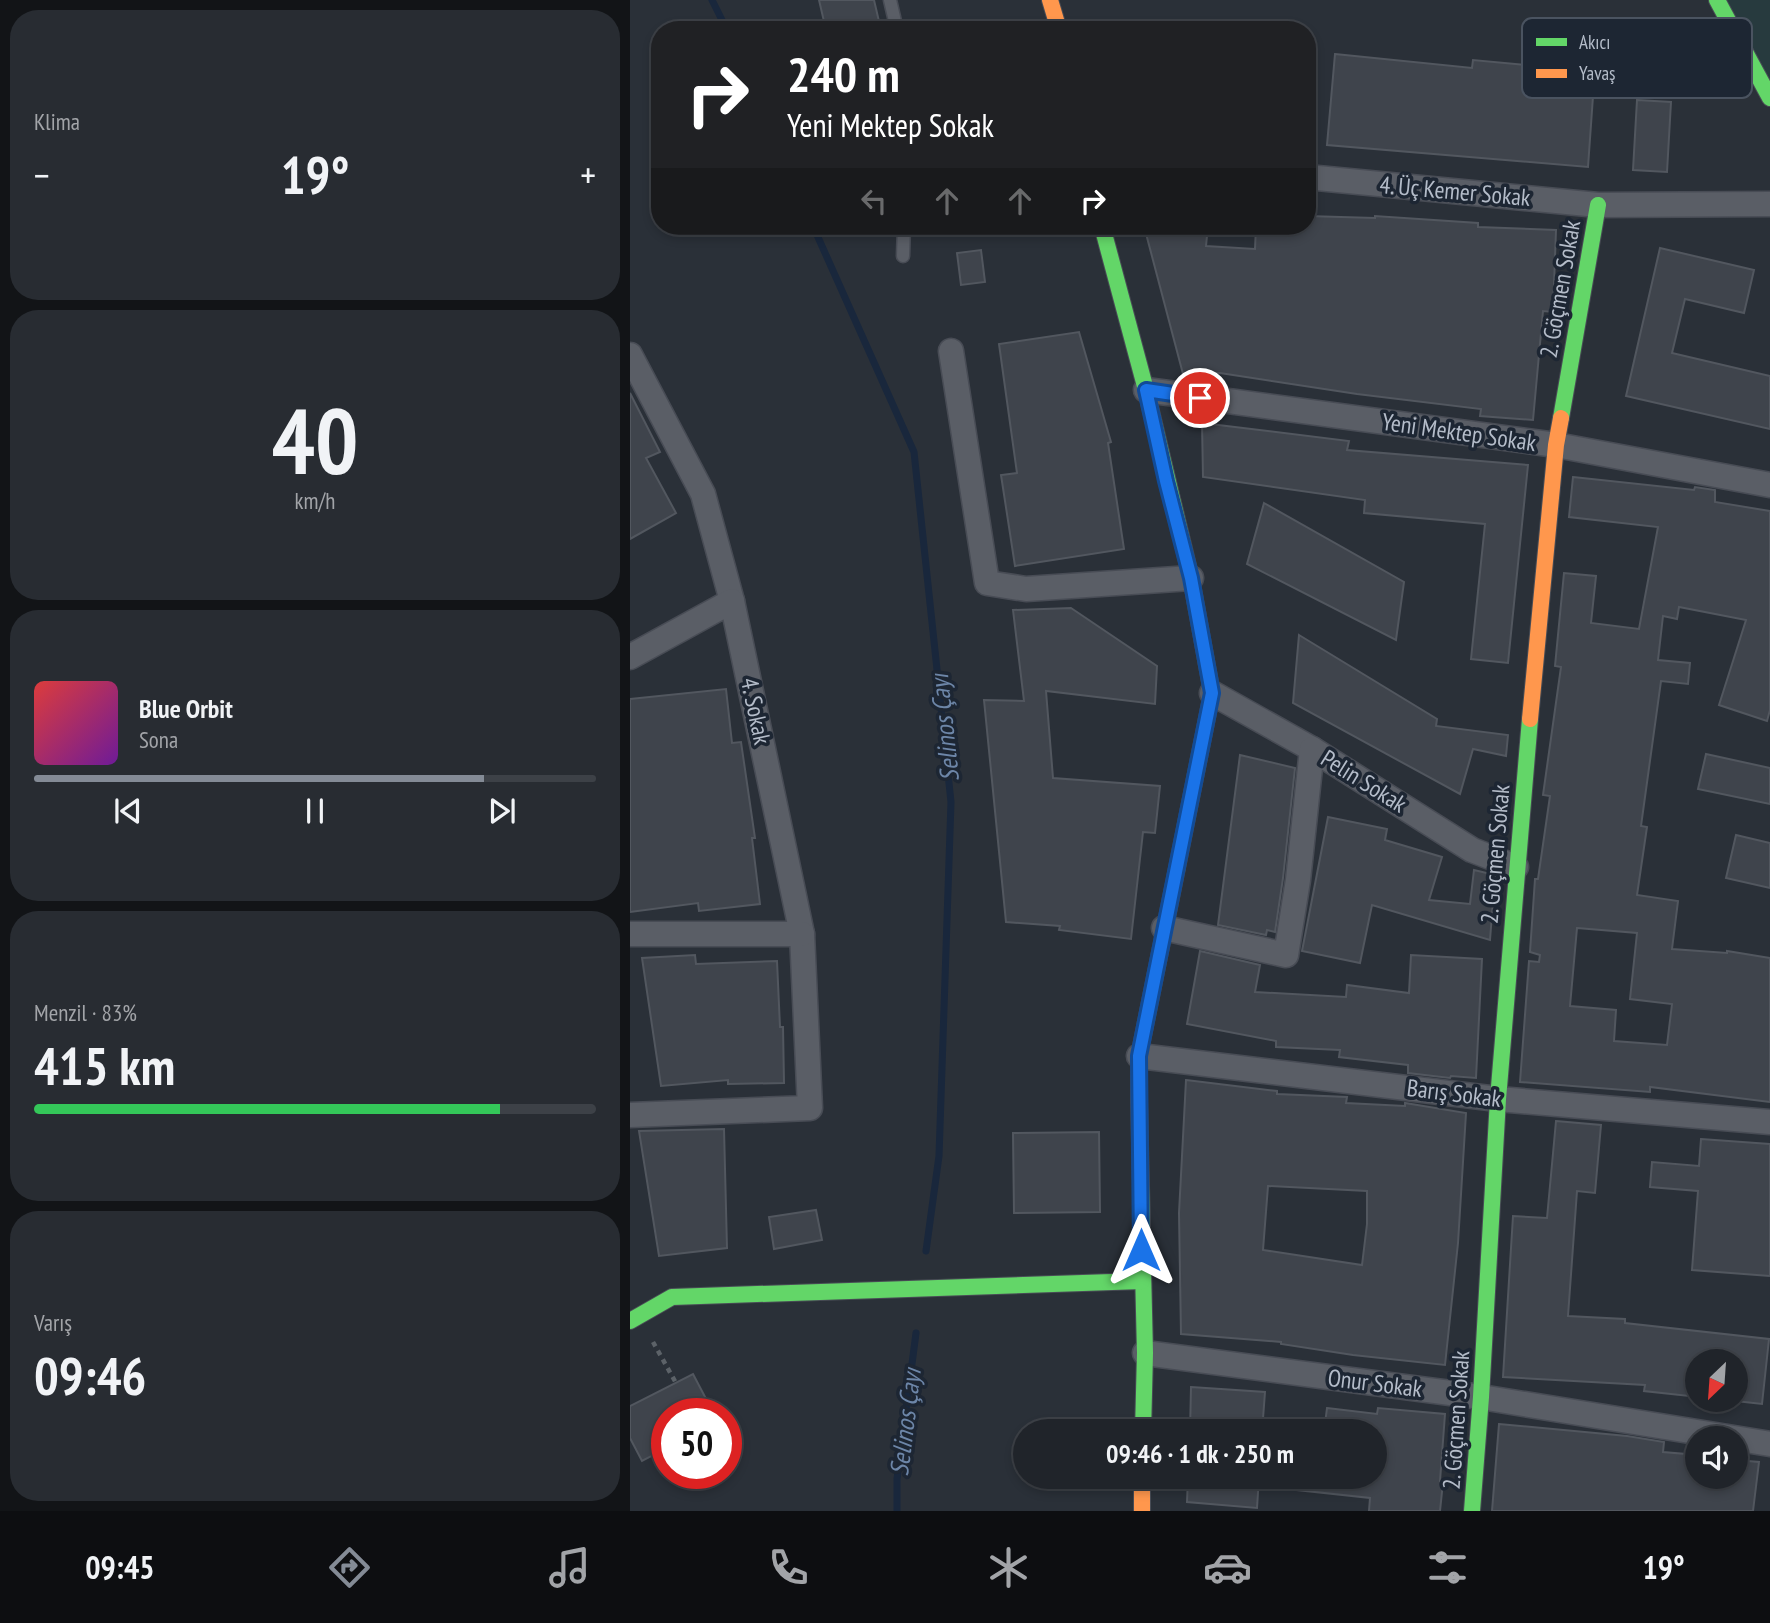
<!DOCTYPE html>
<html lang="tr">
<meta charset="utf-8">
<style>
:root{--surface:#20242a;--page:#282c32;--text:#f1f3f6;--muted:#a2a4a8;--line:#3d4147;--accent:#848b96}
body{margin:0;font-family:"PT Sans Narrow",sans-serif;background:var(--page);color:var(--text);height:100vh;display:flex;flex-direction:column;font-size:26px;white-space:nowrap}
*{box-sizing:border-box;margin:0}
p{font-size:23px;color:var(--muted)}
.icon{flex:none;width:38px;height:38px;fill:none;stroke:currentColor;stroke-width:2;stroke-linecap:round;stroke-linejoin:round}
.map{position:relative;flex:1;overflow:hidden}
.panel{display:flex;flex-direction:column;gap:10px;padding:10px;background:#121417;width:630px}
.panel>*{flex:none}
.hud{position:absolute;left:21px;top:21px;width:665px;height:214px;border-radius:28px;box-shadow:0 4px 10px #0003,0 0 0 2px var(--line);background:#202124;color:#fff;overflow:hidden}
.needle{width:46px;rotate:205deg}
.fabs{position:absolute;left:1055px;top:1349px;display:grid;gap:14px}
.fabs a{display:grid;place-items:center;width:63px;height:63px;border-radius:50%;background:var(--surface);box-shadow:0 4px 10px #0003,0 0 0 2px var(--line);font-size:35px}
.speed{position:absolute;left:21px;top:1398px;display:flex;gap:14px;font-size:35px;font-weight:700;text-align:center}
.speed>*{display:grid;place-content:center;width:91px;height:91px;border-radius:50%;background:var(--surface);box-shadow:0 4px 10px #0003,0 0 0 2px var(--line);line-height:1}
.speed .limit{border:10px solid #d22;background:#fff;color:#111}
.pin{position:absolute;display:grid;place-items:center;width:60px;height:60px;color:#fff;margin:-30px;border:4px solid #fff;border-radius:50%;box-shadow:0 2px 7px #0007}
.me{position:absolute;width:77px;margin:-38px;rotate:0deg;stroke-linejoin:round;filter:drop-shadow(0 0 5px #0008)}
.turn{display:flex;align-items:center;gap:24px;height:147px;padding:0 21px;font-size:32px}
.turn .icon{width:91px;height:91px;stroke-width:2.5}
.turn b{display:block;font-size:49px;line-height:60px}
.lanes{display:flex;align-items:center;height:66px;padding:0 21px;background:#0003;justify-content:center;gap:35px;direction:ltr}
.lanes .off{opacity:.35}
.big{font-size:52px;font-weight:600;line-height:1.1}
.panel .widget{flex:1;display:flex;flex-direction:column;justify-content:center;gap:10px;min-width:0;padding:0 24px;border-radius:28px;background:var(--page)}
.panel .dial{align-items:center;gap:0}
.dial b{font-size:91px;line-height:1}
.song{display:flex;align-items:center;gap:21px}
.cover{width:84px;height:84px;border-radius:10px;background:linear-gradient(135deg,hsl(0 70% 55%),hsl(280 70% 35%))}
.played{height:7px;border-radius:4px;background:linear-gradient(90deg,var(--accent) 80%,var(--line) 80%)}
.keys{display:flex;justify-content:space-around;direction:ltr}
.heat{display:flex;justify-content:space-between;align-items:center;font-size:38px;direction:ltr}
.charge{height:10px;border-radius:5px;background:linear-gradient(90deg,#34c759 83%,var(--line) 0)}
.trip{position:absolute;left:383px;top:1419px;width:374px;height:70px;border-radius:35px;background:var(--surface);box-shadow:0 4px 10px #0003,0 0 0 2px var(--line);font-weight:600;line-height:70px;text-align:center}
.menu{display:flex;height:112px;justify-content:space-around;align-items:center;background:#0d0e11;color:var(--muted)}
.menu .icon{width:49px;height:49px}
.menu .on{color:var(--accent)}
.menu b{font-size:32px;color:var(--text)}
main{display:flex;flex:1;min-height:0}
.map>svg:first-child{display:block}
.green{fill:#273a3e}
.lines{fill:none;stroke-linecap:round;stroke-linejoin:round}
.stream{stroke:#19273c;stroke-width:7}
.building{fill:#3f444c;stroke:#52575f;stroke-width:2;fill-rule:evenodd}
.lane-casing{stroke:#484c55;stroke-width:15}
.street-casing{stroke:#484c55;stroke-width:27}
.fast-casing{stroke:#484c55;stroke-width:18}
.slow-casing{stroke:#484c55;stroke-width:18}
.path{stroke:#5c6268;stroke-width:4.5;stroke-dasharray:5 5;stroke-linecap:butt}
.lane{stroke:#5a5e66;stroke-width:12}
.street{stroke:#5a5e66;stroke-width:24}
.fast{stroke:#63d668;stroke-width:16}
.slow{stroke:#ff974d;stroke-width:16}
.route-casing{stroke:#114b97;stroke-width:18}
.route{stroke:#1a73e8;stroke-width:12}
.labels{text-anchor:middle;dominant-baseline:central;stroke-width:7;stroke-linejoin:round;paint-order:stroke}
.street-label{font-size:24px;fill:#b4bcc9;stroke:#1d2633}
.water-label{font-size:26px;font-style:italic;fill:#6d86a8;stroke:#1d2633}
.key{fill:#1d2633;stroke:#4a5360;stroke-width:2}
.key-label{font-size:19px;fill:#b4bcc9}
</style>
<main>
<section class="panel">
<div class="widget"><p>Klima</p>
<div class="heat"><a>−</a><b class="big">19°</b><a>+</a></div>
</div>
<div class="widget dial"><b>40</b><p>km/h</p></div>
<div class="widget">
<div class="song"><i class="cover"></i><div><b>Blue Orbit</b><p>Sona</p></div></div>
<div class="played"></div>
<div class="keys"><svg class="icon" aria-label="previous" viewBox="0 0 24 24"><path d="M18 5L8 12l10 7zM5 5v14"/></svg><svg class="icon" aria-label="pause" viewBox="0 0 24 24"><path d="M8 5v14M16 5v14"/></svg><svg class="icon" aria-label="next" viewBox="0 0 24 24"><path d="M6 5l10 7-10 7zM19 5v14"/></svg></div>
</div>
<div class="widget"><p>Menzil · 83%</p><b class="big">415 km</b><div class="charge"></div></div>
<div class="widget"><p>Varış</p><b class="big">09:46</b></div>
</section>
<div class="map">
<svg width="1140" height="1511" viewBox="0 0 1140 1511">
<rect width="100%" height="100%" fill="#2a3038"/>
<!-- green -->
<polygon class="green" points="1087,0 1140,0 1140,98"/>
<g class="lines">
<!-- stream -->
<g class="stream">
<polyline points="82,0 97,30"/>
<polyline points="183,226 284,452 321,802 309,1156 296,1251"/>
<polyline points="267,1511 267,1479 286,1333"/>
</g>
</g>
<!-- building -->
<g class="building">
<polygon points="189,0 244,0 251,30 196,30"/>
<polygon points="705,54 842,68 843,60 897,65 896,76 964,82 958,167 697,145"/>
<polygon points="1007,100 1041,102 1037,172 1003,170"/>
<polygon points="677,216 745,218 745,216 848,223 848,227 926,230 923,312 913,311 903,420 850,416 851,409 727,394 590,373 553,374 514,226 578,226 576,246 625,249 626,226 677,226"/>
<polygon points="1030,248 1124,270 1114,313 1055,299 1042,353 1140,376 1140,429 996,396"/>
<polygon points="351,250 355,282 331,285 327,253"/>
<polygon points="449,332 481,442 478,443 494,549 385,566 371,475 387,473 369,344"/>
<polygon points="0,393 30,452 16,458 46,513 0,539"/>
<polygon points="572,423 719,441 717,450 898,465 878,663 841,659 855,524 734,513 735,500 573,477"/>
<path d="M 943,477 L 1064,490 L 1065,487 L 1085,490 L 1085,502 L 1140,511 L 1140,710 L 1137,721 L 1089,705 L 1116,620 L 1049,607 L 1047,619 L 1033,616 L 1028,660 L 1060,663 L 1058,684 L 1031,681 L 1011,826 L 1017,827 L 1007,895 L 1048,901 L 1042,949 L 1097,953 L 1097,951 L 1140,958 L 1140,1102 L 1020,1087 L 1020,1092 L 890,1082 L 899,961 L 909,962 L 910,955 L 900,952 L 905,879 L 908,879 L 920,796 L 913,795 L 931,667 L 925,666 L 934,573 L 966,576 L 961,623 L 1009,629 L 1028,527 L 939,517 ZM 947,928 L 1007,933 L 1000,999 L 1042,1004 L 1037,1045 L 984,1041 L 986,1010 L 940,1006 Z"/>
<polygon points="634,503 774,582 766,640 617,564"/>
<polygon points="441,608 527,666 525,704 416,691 423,778 530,786 525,833 513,832 501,939 429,930 430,926 376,922 354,700 394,701 383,610"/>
<polygon points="669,635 807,719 806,726 878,735 876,756 843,749 830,794 663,703"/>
<polygon points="96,689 102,743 111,742 125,838 122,838 130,904 69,911 68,903 0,912 0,699"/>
<polygon points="1076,754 1140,768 1140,804 1068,789"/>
<polygon points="610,755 665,768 653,878 645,932 637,930 636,935 588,925"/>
<polygon points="698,817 757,829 755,840 812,857 799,900 840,904 844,870 865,875 860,940 742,905 730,963 672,951"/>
<polygon points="1106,835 1140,843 1140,888 1096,878"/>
<polygon points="570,951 630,965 625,992 716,997 717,985 779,993 781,955 852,959 846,1078 821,1076 820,1078 778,1073 778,1065 709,1057 710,1050 646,1047 646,1041 557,1024"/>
<polygon points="65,955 66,964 147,961 150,1027 153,1027 154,1083 98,1084 98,1080 31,1086 12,958"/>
<path d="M 556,1080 L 647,1091 L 647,1094 L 717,1097 L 716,1103 L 775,1106 L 775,1103 L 836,1113 L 828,1243 L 815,1365 L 723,1355 L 651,1344 L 651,1342 L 551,1334 L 549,1213 ZM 638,1186 L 737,1191 L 737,1224 L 732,1265 L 633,1250 Z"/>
<polygon points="926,1121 971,1125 965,1193 947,1191 938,1316 995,1319 995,1323 1139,1339 1132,1404 1106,1401 1106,1362 1068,1362 1068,1397 1014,1391 1015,1385 873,1377 883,1216 917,1218"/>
<polygon points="94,1129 97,1248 29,1256 9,1131"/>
<polygon points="469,1132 470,1212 384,1213 383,1133"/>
<polygon points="1071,1139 1140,1144 1140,1276 1062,1270 1068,1191 1020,1187 1022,1162 1069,1166"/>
<polygon points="186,1210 192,1240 144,1249 139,1217"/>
<polygon points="63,1374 84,1414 37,1414 37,1448 12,1461 0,1438 0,1406"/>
<polygon points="561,1387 635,1392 632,1432 560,1432"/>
<polygon points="697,1408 747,1414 748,1408 815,1414 810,1481 813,1482 810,1511 739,1511 740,1498 667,1490 668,1477 746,1477 746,1432 694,1432"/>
<polygon points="869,1424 997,1436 1034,1442 1033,1452 1068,1455 1068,1477 1106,1477 1106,1460 1129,1462 1123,1511 862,1511"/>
<polygon points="558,1477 629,1477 627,1508 557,1502"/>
</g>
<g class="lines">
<!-- lane casing -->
<g class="lane-casing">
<g id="lane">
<polyline points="260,0 267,30"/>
<polyline points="273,256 274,226"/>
</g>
</g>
<!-- street casing -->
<g class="street-casing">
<g id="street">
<polyline points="677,177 968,205 1140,204"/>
<polyline points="321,351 357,583 396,589 561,578"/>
<polyline points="0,355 73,494 102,601"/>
<polyline points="516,390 926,445 1140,485"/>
<polyline points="0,657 102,601 172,934 180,1108 0,1115"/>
<polyline points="582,693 682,749 842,850 886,867"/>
<polyline points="534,928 656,955 668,880 682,749"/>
<polyline points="0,934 172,934"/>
<polyline points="509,1056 868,1099 1140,1122"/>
<polyline points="515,1353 851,1397 1140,1444"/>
</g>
</g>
<!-- fast casing -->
<g class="fast-casing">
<g id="fast">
<polyline points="1087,0 1140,98"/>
<polyline points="472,226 516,390 561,578 582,693 547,868"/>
<polyline points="931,418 968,205"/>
<polyline points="509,1101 515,1353 513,1432"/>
<polyline points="0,1321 42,1297 512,1281"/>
<polyline points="842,1511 851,1397 868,1099 900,719"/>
</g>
</g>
<!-- slow casing -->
<g class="slow-casing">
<g id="slow">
<polyline points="420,0 429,30"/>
<polyline points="900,719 926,445 931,418"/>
<polyline points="509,1101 509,1056 547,868"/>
<polyline points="512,1477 512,1511"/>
</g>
</g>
<!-- path -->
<polyline class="path" points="23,1342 46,1383"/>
<!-- lane -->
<use href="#lane" class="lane"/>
<!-- street -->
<use href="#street" class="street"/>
<!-- fast -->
<use href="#fast" class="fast"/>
<!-- slow -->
<use href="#slow" class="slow"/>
</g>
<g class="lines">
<!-- route casing -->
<g class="route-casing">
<polyline id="route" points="511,1250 509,1056 582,693 561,578 536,481 516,390 570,398"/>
</g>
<!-- route -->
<use href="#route" class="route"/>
</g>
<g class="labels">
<!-- street labels -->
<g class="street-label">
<text transform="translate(825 191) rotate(5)">4. Üç Kemer Sokak</text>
<text transform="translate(930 289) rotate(-80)">2. Göçmen Sokak</text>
<text transform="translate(829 432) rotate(8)">Yeni Mektep Sokak</text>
<text transform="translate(126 711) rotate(78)">4. Sokak</text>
<text transform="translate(734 781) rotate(32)">Pelin Sokak</text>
<text transform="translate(865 854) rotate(-85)">2. Göçmen Sokak</text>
<text transform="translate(824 1093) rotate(7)">Barış Sokak</text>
<text transform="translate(745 1383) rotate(7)">Onur Sokak</text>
<text transform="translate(826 1420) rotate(-86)">2. Göçmen Sokak</text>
</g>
<!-- water labels -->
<g class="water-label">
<text transform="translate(314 728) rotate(-96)">Selinos Çayı</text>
<text transform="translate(275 1422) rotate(-83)">Selinos Çayı</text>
</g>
</g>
<!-- legend -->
<rect x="892" y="18" width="230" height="80" rx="10" class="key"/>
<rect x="906" y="38" width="31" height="8" fill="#63d668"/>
<rect x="906" y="69" width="31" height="9" fill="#ff974d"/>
<g class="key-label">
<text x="949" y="49">Akıcı</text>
<text x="949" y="80">Yavaş</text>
</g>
</svg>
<div class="fabs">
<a><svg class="needle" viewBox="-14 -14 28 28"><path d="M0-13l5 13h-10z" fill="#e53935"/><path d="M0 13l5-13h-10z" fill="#a2a4a8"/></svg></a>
<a><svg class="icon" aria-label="sound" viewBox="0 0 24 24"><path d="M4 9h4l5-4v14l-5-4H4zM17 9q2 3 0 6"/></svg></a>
</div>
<div class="speed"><div class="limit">50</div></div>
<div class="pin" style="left:570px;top:398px;background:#d93025"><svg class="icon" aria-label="arrive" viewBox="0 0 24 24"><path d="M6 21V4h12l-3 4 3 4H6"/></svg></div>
<svg class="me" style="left:511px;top:1250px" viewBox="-20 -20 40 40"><path d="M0-17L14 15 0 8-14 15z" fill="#1a73e8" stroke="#fff" stroke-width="4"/></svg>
<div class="trip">09:46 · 1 dk · 250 m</div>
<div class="hud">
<div class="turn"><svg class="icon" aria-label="right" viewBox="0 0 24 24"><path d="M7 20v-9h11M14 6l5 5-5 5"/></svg><div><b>240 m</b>Yeni Mektep Sokak</div></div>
<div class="lanes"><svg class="icon off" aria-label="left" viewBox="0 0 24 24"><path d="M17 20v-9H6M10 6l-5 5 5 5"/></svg><svg class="icon off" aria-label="ahead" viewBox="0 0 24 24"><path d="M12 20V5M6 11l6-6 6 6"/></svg><svg class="icon off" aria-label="ahead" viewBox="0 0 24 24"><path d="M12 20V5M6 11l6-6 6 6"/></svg><svg class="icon" aria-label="right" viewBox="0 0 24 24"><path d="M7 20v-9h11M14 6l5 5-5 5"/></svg></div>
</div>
</div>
</main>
<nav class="menu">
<b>09:45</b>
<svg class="icon on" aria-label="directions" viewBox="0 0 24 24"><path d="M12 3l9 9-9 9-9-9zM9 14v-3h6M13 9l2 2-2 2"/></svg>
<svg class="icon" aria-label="music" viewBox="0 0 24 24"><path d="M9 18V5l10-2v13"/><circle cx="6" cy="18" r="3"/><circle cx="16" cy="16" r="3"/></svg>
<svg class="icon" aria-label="phone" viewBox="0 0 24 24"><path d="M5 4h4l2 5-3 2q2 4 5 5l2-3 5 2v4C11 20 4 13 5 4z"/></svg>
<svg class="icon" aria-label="climate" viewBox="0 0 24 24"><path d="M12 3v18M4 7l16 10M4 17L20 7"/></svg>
<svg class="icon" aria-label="car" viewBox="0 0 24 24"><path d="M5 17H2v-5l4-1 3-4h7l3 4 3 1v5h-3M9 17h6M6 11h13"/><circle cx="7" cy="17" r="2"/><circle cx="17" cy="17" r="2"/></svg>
<svg class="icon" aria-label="filters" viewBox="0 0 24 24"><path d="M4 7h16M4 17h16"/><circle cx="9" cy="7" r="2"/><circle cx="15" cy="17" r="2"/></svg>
<b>19°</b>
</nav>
